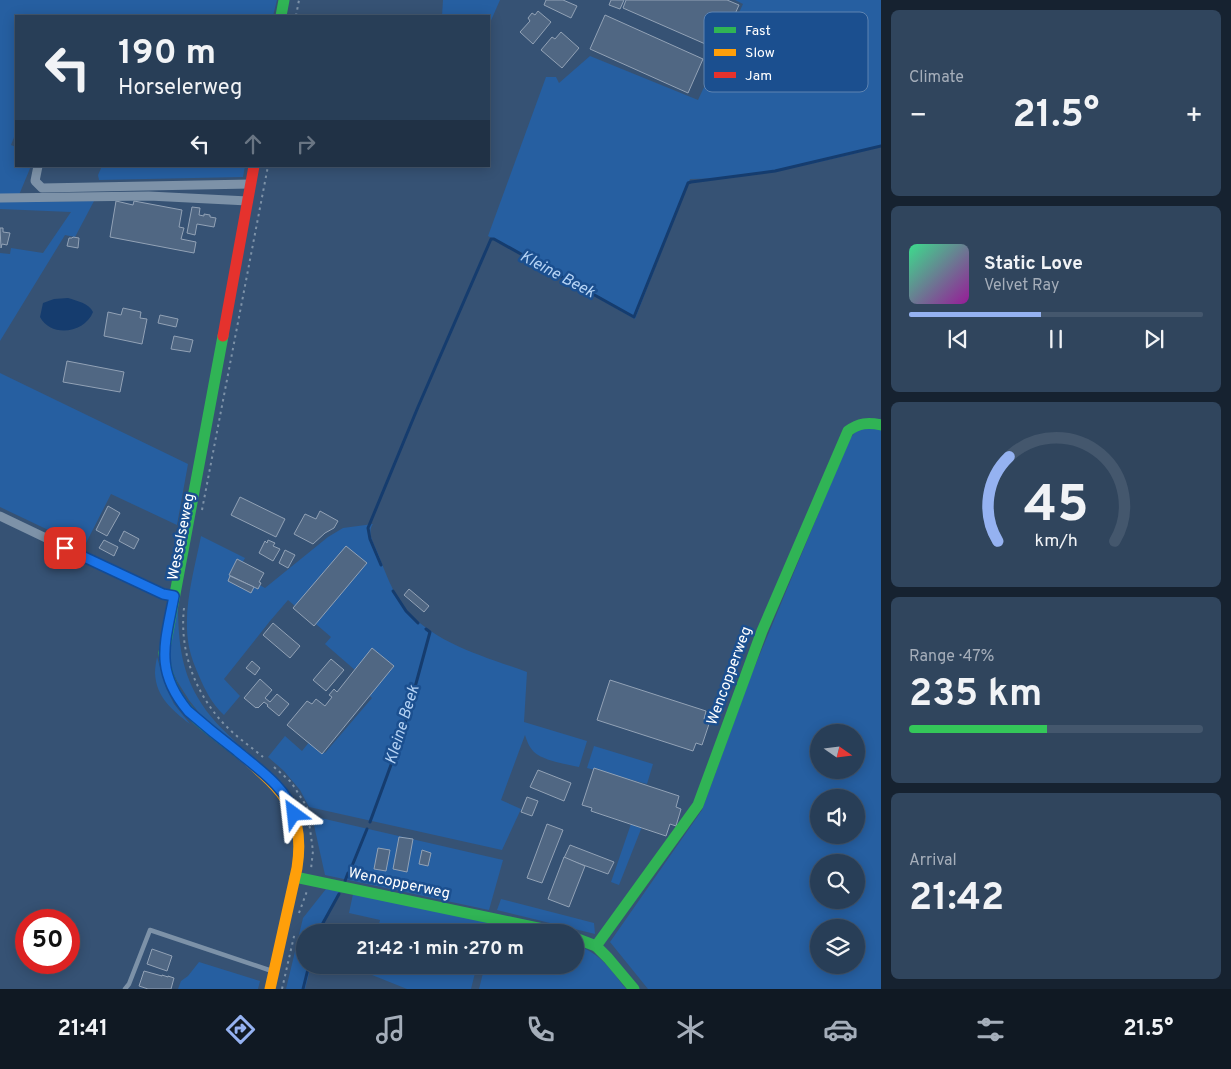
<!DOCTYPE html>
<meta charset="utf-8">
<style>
:root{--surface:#283e57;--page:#30455d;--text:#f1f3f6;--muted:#a5aeba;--line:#44576d;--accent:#95b2f1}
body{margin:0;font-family:Overpass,sans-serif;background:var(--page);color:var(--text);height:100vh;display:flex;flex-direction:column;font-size:19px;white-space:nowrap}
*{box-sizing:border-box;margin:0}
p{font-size:16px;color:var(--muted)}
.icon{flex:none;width:28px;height:28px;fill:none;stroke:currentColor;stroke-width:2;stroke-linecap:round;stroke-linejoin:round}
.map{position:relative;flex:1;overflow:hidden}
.sheet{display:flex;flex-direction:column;gap:10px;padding:10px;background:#162230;width:350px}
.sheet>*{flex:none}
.guide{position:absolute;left:15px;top:15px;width:475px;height:152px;border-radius:0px;box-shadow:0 2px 12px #0003,0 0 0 1px var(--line);background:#283e57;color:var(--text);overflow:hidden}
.needle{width:32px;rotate:104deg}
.fabs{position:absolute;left:810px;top:724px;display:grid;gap:10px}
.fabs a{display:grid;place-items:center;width:55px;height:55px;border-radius:50%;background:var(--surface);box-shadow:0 2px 12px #0003,0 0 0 1px var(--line);font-size:25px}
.speed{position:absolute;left:15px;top:909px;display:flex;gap:10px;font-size:25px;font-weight:700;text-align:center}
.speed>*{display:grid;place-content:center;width:65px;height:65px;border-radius:50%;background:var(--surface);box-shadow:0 2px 12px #0003,0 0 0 1px var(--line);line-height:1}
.speed .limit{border:8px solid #d22;background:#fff;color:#111}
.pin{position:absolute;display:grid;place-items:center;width:42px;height:42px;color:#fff;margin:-21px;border-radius:10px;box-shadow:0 2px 8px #0006}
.me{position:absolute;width:55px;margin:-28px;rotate:330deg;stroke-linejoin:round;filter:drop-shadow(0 0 4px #0008)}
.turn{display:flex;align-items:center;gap:18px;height:105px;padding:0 20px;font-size:22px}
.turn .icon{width:65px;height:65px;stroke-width:2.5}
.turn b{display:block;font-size:35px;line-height:42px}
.lanes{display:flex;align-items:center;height:48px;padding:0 20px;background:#0003;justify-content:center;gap:25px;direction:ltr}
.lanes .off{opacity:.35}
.big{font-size:38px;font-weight:700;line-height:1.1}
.sheet .card{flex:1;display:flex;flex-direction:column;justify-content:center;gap:8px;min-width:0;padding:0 18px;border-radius:8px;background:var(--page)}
.sheet .dial{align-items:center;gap:0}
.dial svg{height:130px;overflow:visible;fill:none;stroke:var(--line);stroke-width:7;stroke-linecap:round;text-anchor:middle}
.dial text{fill:var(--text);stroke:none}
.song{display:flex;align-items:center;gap:15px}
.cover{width:60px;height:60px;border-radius:8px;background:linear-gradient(135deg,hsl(150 70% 55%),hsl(300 70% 35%))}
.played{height:5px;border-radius:2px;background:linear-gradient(90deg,var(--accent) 45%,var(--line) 45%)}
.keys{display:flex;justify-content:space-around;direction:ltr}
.heat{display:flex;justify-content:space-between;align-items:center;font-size:28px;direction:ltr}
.charge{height:8px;border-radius:4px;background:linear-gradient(90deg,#34c759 47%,var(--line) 0)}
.trip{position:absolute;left:296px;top:924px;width:288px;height:50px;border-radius:25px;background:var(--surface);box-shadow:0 2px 12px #0003,0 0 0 1px var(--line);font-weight:700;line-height:50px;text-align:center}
.menu{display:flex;height:80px;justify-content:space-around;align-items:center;background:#101923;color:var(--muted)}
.menu .icon{width:35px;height:35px}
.menu .current{color:var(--accent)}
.menu b{font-size:22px;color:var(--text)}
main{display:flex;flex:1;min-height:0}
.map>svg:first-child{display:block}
.green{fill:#265fa1;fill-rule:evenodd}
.water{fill:#153c6e}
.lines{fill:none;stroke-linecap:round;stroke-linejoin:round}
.stream{stroke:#153c6e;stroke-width:3}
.building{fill:#506783;stroke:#92a2b6}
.path{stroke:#7d92a8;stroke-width:2;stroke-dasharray:2.5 4;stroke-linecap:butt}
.lane{stroke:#7d92a8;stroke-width:4.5}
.street{stroke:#7d92a8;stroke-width:9}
.fast{stroke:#30b455;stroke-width:11}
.slow{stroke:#ff9f0a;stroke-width:11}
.jam{stroke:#e5322d;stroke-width:11}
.route-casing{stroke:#114b97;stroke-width:12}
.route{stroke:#1a73e8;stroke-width:9}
.labels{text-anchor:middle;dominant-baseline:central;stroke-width:5;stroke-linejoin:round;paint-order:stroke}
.street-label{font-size:15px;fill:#fff;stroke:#1b4f8f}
.water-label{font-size:16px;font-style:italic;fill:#b5d3f5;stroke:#1b4f8f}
.key{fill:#1b4f8f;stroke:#5f84b1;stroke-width:1}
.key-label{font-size:14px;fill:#fff}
</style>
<main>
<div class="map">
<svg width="881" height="989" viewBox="0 0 881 989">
<rect width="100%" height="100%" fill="#365274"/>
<!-- green -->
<g class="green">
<polygon points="0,0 277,0 273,16 16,16 16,132 11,145 16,147 16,166 31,166 19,195 0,195"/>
<polygon points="443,0 500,0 489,25 489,16 442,16"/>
<path d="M 735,0 L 881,0 L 881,147 C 819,162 755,179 690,179 L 635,319 L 488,236 L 546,77 L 556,77 L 559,83 L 590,56 L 698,100 L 743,4 Z"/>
<polygon points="102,166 245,166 243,177 99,180 98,175"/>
<polygon points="94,201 75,237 65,235 0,341 0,253 10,254 11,248 43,253 71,212 0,209 0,202"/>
<polygon points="0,373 188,464 177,525 111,494 84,547 0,507"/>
<path d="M 859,427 L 881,428 L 881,989 L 648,989 L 610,942 L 702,810 L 750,678 L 849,440 ZM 819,732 L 856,732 L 856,770 L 819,770 ZM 819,798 L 856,798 L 856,835 L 819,835 ZM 819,862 L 856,862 L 856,900 L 819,900 ZM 819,928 L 856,928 L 856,965 L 819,965 Z"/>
<path d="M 373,524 C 366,533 375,546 379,556 C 384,570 394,594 402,605 C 432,643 483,656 527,672 L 524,722 L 587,741 L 579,767 C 566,764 544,761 534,752 C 529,747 527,741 525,735 L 501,800 L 521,809 L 502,850 L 309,807 L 300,790 L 284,771 L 268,757 L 285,736 L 302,751 L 310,741 L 325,753 L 372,698 L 358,685 L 363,677 L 325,644 L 331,637 L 288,600 L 270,621 L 224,679 L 240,696 L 224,715 C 212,704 205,690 199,676 C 195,667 191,657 189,647 C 182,610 194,572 201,536 L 245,558 L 237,573 L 265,588 L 328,537 L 343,528 Z"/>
<path d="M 178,602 C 178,635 180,668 198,698 C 208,716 224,731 238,744 L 215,727 L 200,714 L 189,700 L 177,681 L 169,663 L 171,635 Z"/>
<path d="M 157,657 L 166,688 L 174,704 L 190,724 C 172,710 156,697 155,673 C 155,668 156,662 157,657 Z"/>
<polygon points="594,746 653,764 647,784 587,768"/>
<polygon points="312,816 503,860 489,910 325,875"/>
<polygon points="632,821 643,824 619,885 611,882"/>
<polygon points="326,889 340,891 320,932 305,932 305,965 311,965 305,989 286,989 303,918"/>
<polygon points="353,894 488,921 485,932 377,932 380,920 349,913"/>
<polygon points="501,899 594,923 595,934 497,910"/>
<path d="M 575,945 C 601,953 610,969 626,989 L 479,989 L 485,965 L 575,965 Z"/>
<polygon points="199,962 260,981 258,989 178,989 181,981 188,976"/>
<polygon points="369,965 477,965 471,989 407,989 367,973"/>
</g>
<!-- water -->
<path class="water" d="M 68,298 C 77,301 89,303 93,312 C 85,333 51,338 40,317 L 43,303 L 54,299 Z"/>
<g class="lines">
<!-- stream -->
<g class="stream">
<polyline points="381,565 370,539 368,528 418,407 491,239 494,239 634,317 688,183 691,182 775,171 881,146"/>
<polyline points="393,591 406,611 418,623"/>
<polyline points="370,822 402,735 430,632 426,629"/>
<polyline points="352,866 367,829"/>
<polyline points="345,881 348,873"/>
<polyline points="318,932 339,894"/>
<polyline points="303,989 309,965"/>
</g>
</g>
<!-- building -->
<g class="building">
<polygon points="546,0 563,0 577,6 571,18 544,5"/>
<polygon points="611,0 624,0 620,9 609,5"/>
<polygon points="626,0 727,0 739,5 719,50 623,8"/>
<polygon points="538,11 551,22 533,44 520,32 530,21 528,18 532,13 535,15"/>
<polygon points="605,15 703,59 688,93 590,49"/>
<polygon points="561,32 579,48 562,68 541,50 552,37 555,39"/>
<polygon points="116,201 133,205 134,201 182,210 179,227 184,228 181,239 196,242 194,253 110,237"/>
<polygon points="192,207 200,208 199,215 204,216 204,214 210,215 210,217 216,218 214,227 197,224 195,235 187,233"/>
<polygon points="0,228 3,228 3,232 10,233 7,245 2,244 1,248"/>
<polygon points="73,237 79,238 78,248 67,246 69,238 72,238"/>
<polygon points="123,308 141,312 140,318 147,319 142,344 104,336 108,312 121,315"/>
<polygon points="160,315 178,319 176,327 158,323"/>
<polygon points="174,336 193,340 190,352 171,349"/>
<polygon points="67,361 124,372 120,392 63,382"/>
<polygon points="240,497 285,519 276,537 231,515"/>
<polygon points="108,506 120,513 107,536 96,530"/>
<polygon points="320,511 338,521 334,528 325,533 313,544 294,534 305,514 316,519"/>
<polygon points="124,531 139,539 134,549 119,541"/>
<polygon points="104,540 118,547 114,556 99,548"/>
<polygon points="268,540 275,543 273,546 280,549 273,561 259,553 265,541 267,543"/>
<polygon points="346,546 367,563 314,626 293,608"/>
<polygon points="285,550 295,555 288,568 279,563"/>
<polygon points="237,559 264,573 259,582 261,583 258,589 229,575"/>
<polygon points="230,576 254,587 251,593 228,581"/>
<polygon points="409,589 429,606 424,612 404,595"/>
<polygon points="273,623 300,646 290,658 263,635"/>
<polygon points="372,648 394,666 322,754 287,725 307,701 312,704 316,699 325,706 332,697 329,695 334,689 337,692"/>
<polygon points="331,659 344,670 326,691 313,680"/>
<polygon points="252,661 260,668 255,675 246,668"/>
<polygon points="260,679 272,690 265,698 270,702 277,694 289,704 279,716 267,706 268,705 264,702 258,708 257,707 256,708 244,698"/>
<polygon points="610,680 706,711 704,719 710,721 702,745 696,743 693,751 597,720"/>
<polygon points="594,768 679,796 676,807 681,809 676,826 670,824 666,836 591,811 592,808 582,805"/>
<polygon points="538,770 571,783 564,801 530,787"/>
<polygon points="527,797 538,801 532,816 521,812"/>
<polygon points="547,824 563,830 542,883 527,878"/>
<polygon points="399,837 413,839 407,872 393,869"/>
<polygon points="570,845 614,862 608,874 564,858"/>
<polygon points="378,848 390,850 386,871 374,869"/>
<polygon points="422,850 431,853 428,866 419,864"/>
<polygon points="564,857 585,866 569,907 548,899"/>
<polygon points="152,949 172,956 167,971 147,964"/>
<polygon points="144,971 162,976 162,975 168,977 168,976 174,978 171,989 148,989 139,986"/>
</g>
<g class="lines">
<!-- path -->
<g class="path">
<polyline points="296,16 299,0"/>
<polyline points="202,510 268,166"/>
<path d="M 184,608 C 179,652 196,696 227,727 C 238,738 251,747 263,757"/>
<polyline points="274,767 291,782 307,807 313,851 311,869"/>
<polyline points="299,913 307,891"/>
<polyline points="282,989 295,932"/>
</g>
<!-- lane -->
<polyline class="lane" points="125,989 129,984 150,930 272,971"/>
<!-- street -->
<g class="street">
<polyline points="38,166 35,181 42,188 251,184"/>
<polyline points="0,198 149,196 248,201"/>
<polyline points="0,516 163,594 174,596"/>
</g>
<!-- fast -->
<g class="fast">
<polyline points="281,16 284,0"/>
<path d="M 223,336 L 164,653 C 169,708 204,724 243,756"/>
<polyline points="295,877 557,932"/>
<polyline points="575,938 596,946 608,958 634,989"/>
<path d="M 596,946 L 698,805 L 762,631 L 848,431 C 859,423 868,422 881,425"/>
</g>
<!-- slow -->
<path class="slow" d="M 243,756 C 283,791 306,811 297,868 L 270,989"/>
<!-- jam -->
<polyline class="jam" points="223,336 254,166"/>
</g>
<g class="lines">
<!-- route casing -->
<g class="route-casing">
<path id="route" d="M 65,548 L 163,594 L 174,596 C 165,644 154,670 188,711 C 204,725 220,738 237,751 C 257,768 287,788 294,814"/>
</g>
<!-- route -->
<use href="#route" class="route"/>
</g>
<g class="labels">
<!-- street labels -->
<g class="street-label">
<text transform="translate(182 537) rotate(-79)">Wesselseweg</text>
<text transform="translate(730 676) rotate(-70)">Wencopperweg</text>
<text transform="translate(399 884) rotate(12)">Wencopperweg</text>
</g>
<!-- water labels -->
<g class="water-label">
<text transform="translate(557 275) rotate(28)">Kleine Beek</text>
<text transform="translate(403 725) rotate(-73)">Kleine Beek</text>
</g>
</g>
<!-- legend -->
<rect x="704" y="12" width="164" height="80" rx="8" class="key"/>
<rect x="714" y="27" width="22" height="6" fill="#30b455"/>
<rect x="714" y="49" width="22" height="7" fill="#ff9f0a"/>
<rect x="714" y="72" width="22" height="6" fill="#e5322d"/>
<g class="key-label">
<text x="745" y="35">Fast</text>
<text x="745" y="57">Slow</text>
<text x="745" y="80">Jam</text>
</g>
</svg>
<div class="fabs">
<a><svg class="needle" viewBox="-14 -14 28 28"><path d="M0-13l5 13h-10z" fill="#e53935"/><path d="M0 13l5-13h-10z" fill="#a5aeba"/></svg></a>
<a><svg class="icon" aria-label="sound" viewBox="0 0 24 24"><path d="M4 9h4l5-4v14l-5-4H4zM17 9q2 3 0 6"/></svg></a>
<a><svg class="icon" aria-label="search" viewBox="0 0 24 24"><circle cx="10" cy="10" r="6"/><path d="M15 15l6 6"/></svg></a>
<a><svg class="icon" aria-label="layers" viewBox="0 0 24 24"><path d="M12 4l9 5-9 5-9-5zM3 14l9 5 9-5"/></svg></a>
</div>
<div class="speed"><div class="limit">50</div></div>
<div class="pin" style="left:65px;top:548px;background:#d93025"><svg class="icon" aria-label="arrive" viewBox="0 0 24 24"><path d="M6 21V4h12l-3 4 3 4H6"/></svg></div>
<svg class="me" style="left:294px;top:814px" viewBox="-20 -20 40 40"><path d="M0-17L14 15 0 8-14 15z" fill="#1a73e8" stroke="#fff" stroke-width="4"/></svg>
<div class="trip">21:42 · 1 min · 270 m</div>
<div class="guide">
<div class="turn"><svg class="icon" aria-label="left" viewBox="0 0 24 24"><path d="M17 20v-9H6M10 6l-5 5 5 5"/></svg><div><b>190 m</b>Horselerweg</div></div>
<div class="lanes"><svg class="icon" aria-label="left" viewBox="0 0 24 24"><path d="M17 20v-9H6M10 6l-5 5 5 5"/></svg><svg class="icon off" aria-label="ahead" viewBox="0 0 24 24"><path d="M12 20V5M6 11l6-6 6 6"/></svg><svg class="icon off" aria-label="right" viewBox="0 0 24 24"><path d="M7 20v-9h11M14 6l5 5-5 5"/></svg></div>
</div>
</div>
<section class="sheet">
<div class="card"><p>Climate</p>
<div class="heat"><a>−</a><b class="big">21.5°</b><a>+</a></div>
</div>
<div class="card">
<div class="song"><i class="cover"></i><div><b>Static Love</b><p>Velvet Ray</p></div></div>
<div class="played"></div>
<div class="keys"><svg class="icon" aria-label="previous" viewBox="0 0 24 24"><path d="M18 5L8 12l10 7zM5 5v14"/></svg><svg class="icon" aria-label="pause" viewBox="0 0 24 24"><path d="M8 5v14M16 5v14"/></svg><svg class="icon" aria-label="next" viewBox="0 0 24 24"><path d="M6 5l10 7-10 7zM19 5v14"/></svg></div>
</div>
<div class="card dial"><svg viewBox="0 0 100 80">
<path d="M14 69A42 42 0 1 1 86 69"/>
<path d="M14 69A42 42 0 0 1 21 17" stroke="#95b2f1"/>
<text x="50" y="56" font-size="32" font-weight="700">45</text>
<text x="50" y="72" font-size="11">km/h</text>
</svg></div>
<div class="card"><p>Range · 47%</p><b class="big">235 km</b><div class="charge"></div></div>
<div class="card"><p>Arrival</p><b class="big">21:42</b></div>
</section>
</main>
<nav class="menu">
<b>21:41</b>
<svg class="icon current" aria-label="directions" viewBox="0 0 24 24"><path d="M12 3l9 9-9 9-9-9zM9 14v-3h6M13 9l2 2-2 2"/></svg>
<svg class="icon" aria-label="music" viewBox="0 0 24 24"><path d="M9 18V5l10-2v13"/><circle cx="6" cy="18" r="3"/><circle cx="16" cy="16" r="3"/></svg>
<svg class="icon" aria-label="phone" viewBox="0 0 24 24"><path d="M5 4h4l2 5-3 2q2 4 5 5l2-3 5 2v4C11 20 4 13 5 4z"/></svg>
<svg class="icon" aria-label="climate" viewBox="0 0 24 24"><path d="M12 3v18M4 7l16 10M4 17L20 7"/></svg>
<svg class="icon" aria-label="car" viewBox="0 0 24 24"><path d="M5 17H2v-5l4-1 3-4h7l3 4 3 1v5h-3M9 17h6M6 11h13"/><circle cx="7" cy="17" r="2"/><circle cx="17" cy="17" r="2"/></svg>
<svg class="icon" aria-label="filters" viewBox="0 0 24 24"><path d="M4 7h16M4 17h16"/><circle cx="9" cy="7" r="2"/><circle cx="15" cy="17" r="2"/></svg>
<b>21.5°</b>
</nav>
